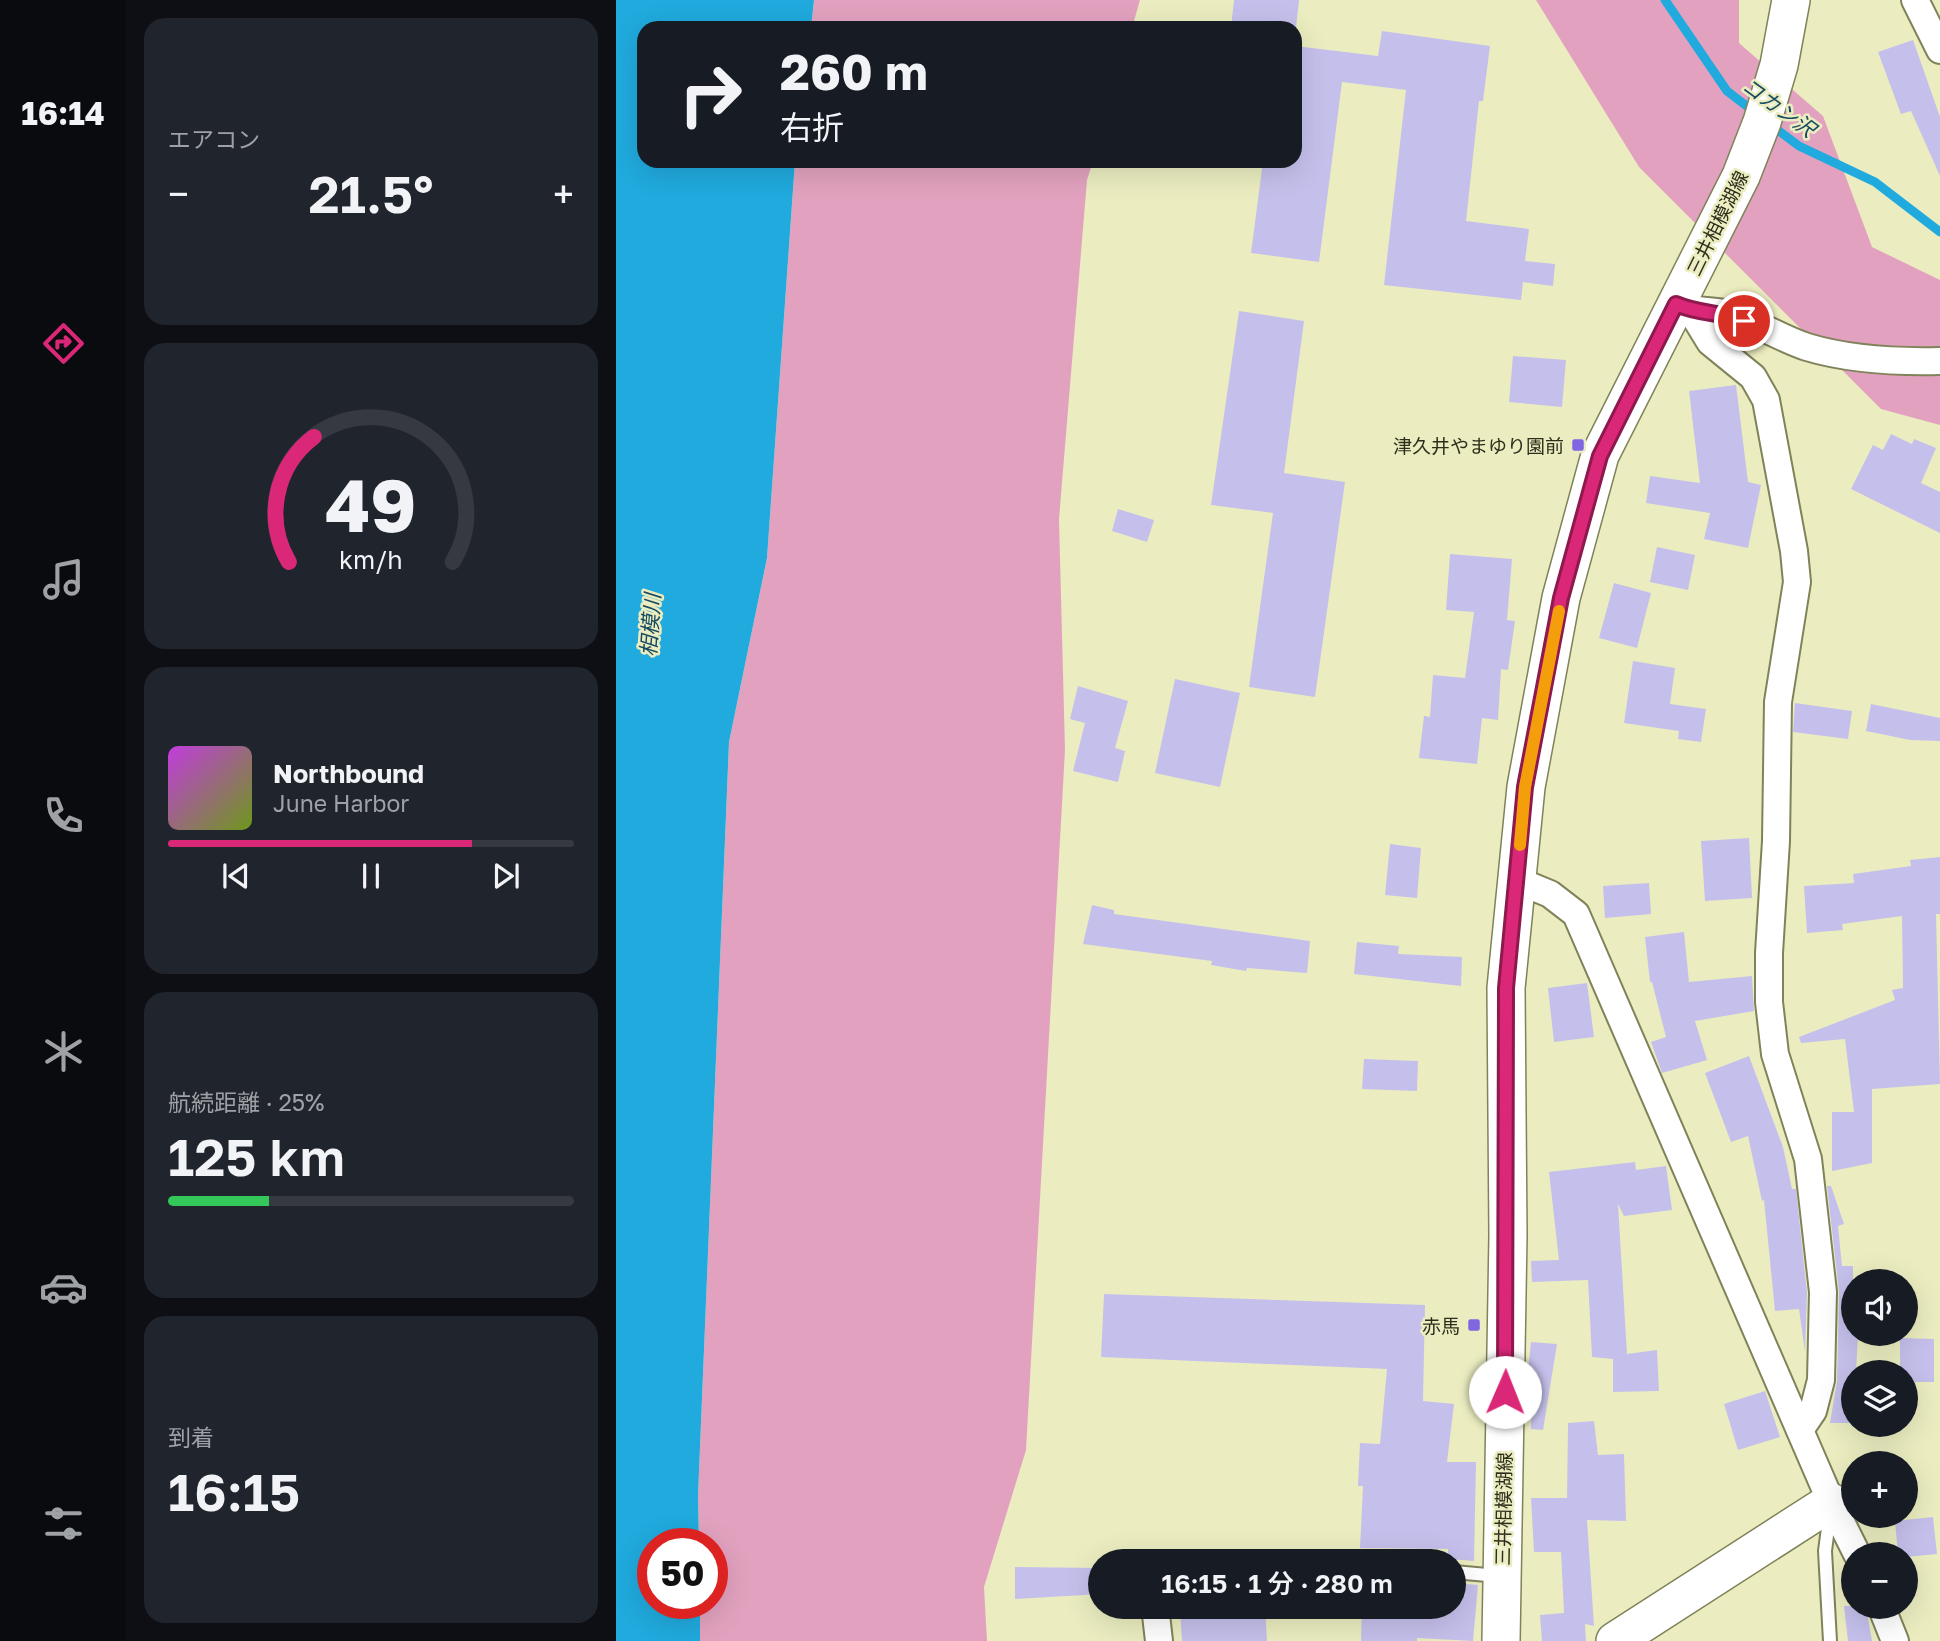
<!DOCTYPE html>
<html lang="ja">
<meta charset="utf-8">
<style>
:root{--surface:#171b24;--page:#20242c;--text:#f1f3f6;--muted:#9ea1a6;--line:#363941;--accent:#db2777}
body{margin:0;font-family:"Golos Text","Noto Sans JP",sans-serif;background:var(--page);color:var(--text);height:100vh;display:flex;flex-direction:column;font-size:26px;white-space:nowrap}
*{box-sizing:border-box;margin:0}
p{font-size:23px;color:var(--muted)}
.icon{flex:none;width:38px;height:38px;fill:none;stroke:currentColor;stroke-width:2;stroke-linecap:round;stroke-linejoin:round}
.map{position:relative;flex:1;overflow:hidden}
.drawer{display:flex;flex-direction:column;gap:18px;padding:18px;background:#0d0f14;width:490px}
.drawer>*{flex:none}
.top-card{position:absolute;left:21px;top:21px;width:665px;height:147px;border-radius:21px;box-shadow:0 7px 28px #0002;background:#171b24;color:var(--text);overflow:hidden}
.fabs{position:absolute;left:1225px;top:1269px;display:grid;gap:14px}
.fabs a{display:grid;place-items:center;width:77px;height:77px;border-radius:50%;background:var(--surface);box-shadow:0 7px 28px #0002;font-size:35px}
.speed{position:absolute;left:21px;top:1528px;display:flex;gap:14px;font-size:35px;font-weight:700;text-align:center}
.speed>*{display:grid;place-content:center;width:91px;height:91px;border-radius:50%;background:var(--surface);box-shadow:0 7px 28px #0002;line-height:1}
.speed .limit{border:10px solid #d22;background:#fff;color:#111}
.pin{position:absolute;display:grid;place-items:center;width:60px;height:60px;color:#fff;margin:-30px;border:4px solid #fff;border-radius:50%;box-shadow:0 2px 7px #0007}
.me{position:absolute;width:77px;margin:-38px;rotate:1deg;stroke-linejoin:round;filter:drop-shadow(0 0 5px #0008)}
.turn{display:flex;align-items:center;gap:24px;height:147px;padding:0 28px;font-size:32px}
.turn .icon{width:91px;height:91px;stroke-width:2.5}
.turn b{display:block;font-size:49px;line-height:60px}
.big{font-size:52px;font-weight:600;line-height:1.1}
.drawer .tile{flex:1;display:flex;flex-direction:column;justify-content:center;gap:10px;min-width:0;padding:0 24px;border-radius:21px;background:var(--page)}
.drawer .dial{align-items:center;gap:0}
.dial svg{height:182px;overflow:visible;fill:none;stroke:var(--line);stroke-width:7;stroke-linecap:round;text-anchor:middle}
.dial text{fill:var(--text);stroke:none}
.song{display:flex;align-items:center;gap:21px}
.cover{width:84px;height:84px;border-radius:10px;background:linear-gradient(135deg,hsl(290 70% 55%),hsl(80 70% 35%))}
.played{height:7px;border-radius:4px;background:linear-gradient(90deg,var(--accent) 75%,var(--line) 75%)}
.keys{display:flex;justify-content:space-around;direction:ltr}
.heat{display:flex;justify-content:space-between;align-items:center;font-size:38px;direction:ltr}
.charge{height:10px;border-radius:5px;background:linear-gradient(90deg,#34c759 25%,var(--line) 0)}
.trip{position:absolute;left:472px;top:1549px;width:378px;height:70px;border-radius:35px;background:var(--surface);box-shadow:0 7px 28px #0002;font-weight:600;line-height:70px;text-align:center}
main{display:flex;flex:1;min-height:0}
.menu{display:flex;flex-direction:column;width:126px;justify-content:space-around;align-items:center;background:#090b0e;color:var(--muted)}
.menu .icon{width:49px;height:49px}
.menu .active{color:var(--accent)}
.menu b{font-size:32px;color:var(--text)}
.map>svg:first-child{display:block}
.green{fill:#e2a2bf}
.water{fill:#20aade}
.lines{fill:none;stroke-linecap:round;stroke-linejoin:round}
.stream{stroke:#20aade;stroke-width:9}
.building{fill:#c5c0eb}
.lane-casing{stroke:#808259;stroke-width:16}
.street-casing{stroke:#808259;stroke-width:30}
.secondary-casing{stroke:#808259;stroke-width:40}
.lane{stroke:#fff;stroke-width:12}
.street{stroke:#fff;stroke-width:26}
.secondary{stroke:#fff;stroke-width:37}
.route-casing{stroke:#8e194d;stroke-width:18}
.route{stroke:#db2777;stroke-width:12}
.slow{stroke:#f59e0b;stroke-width:12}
.poi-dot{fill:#8165e1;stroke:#ebedc0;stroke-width:2.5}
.labels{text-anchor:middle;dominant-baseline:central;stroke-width:5;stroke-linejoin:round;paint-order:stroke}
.street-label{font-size:19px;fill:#2d2e1c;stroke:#ebedc0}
.poi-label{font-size:19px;fill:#2d2e1c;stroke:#ebedc0;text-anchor:end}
.water-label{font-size:21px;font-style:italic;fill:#184b61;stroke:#ebedc0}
</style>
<main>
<nav class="menu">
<b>16:14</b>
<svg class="icon active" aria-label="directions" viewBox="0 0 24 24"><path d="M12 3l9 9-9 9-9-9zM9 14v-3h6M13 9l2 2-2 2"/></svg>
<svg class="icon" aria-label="music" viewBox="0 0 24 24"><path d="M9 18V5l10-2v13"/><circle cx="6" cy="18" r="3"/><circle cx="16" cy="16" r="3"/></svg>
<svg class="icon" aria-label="phone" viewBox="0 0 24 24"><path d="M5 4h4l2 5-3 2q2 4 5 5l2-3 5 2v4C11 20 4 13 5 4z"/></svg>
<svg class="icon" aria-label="climate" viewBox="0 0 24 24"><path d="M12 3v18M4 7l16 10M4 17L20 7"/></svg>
<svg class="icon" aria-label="car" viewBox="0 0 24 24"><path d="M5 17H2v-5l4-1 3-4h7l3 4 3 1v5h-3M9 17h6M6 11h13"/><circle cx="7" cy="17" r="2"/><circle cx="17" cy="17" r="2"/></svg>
<svg class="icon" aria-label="filters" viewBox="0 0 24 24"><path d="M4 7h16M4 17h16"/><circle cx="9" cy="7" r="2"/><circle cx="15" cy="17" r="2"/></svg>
</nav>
<section class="drawer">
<div class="tile"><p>エアコン</p>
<div class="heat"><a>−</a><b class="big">21.5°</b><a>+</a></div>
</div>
<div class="tile dial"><svg viewBox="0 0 100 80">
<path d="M14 69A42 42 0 1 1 86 69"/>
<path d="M14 69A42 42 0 0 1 25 14" stroke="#db2777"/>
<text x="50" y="56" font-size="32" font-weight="700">49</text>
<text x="50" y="72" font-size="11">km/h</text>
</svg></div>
<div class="tile">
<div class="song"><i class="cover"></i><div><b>Northbound</b><p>June Harbor</p></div></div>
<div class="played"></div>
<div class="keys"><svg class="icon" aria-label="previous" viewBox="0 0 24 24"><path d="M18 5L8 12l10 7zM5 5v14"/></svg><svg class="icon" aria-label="pause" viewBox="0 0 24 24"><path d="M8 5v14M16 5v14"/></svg><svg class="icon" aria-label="next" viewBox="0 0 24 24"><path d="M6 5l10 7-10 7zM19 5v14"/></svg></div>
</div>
<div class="tile"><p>航続距離 · 25%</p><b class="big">125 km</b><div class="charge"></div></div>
<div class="tile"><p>到着</p><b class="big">16:15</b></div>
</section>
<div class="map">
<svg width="1324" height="1641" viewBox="0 0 1324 1641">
<rect width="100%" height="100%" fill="#ebedc0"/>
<!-- green -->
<g class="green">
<polygon points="198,0 524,0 516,28 195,28"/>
<polygon points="920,0 1123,0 1123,43 1207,116 1256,247 1324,280 1324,425 1265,409 1023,167"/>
<polygon points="179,161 477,161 471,180 443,519 449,750 410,1450 368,1587 371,1641 84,1641 84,1603 96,1603 96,1544 83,1544 82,1496 113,742 151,558"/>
</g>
<!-- water -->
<polygon class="water" points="0,0 198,0 195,28 28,28 28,161 179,161 151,558 113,742 82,1496 83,1543 37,1544 37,1603 84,1603 84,1641 0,1641"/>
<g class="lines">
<!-- stream -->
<g class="stream">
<polyline points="1049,0 1111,91 1141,114"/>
<polyline points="1155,125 1183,146 1259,182 1324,232"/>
</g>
</g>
<!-- building -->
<g class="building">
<polygon points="618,0 683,0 680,28 615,28"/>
<polygon points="766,31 874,46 867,101 863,101 850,221 913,229 909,261 939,264 937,286 907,282 905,300 768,285 790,90 726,82 703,262 635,253 647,161 679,161 679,46 762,56"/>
<polygon points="1297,40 1324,117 1324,176 1295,111 1285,114 1262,52"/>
<polygon points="623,311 688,321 668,473 729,482 699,697 633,687 657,513 595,505"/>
<polygon points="897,356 950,360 946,407 893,402"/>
<polygon points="1120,385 1132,482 1145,485 1132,548 1088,539 1094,513 1030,503 1034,476 1084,483 1073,391"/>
<polygon points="1275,434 1296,444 1298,439 1320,448 1305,483 1324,492 1324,533 1235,489 1257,445 1267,450"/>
<polygon points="502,509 538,520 531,542 496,531"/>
<polygon points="1041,547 1079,555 1072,590 1034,582"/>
<polygon points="834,554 896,559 891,620 899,621 892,670 885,669 882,720 866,718 861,764 803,758 808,716 814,717 817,675 849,678 858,612 830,610"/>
<polygon points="998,583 1035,593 1021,648 983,638"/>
<polygon points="1017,661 1059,668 1054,704 1090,709 1085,742 1062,739 1063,731 1008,723"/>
<polygon points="559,679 624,693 604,787 539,773"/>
<polygon points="462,686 512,701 499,748 509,751 502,782 457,771 469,723 454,719"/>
<polygon points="1179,703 1236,711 1232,739 1177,732"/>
<polygon points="1255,704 1324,718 1324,741 1294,740 1250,731"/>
<polygon points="1133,838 1136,898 1089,901 1085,841"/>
<polygon points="774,844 805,848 801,898 769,895"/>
<polygon points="1324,857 1324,914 1320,914 1324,1084 1256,1089 1256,1163 1216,1171 1216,1112 1238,1112 1229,1039 1185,1043 1183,1037 1279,1000 1276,990 1287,988 1286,916 1226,924 1227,930 1191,933 1188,886 1238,883 1237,874 1295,866 1294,860"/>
<polygon points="1033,883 1035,914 989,918 987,886"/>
<polygon points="476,905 498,910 498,914 694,941 691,973 631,968 630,971 595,965 596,961 467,944"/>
<polygon points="1068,932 1073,982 1136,976 1138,1011 1079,1021 1091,1060 1046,1073 1035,1042 1050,1037 1036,982 1034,982 1029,937"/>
<polygon points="741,942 783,946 782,954 846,957 845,986 738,974"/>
<polygon points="971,983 978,1037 938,1042 932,988"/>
<polygon points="1133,1056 1167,1147 1176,1189 1180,1189 1191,1293 1189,1352 1183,1309 1159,1311 1148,1200 1146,1201 1132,1136 1115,1142 1089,1073"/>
<polygon points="748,1059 802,1061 801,1091 746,1089"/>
<polygon points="1019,1162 1020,1170 1050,1166 1056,1210 1008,1216 1002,1204 1011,1354 1041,1350 1043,1391 997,1392 997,1359 976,1357 972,1280 916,1282 915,1261 943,1260 933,1172"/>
<polygon points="1211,1186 1215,1186 1228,1224 1222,1226 1226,1266 1237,1266 1237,1335 1242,1335 1240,1372 1237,1372 1237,1423 1214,1423 1221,1381 1223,1292"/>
<polygon points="488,1294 809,1305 807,1401 838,1404 831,1462 860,1462 858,1561 832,1559 832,1549 744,1548 747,1486 742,1486 744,1443 764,1444 771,1369 485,1357"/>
<polygon points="1284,1338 1318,1339 1318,1382 1290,1382 1290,1372 1284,1372"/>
<polygon points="915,1342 941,1344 927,1430 915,1429 914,1381 911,1381"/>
<polygon points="1149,1391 1164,1437 1122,1450 1108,1404"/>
<polygon points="978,1421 982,1455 1008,1454 1010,1521 971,1520 978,1626 969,1624 970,1641 926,1641 924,1615 948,1613 945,1552 918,1552 915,1498 951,1498 952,1423"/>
<polygon points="1317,1517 1321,1554 1290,1557 1282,1554 1279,1521"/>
<polygon points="399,1567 485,1568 485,1594 399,1599"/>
<polygon points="838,1583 862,1585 857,1641 801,1638 801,1641 745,1641 746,1606 838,1606"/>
<polygon points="564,1606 603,1606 603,1610 649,1607 651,1641 566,1641"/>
<polygon points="1228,1606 1250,1606 1256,1641 1232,1641"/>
</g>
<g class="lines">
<!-- lane casing -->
<g class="lane-casing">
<g id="lane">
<polyline points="1214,1512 1209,1551 1214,1641"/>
<polyline points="618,1561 677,1561"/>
<polyline points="838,1572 882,1576"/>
</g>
</g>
<!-- street casing -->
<g class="street-casing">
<g id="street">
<polyline points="1299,0 1324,50"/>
<path d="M 1065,306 C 1079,312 1092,310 1107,313 C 1136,319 1163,338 1191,347 C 1234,360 1280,362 1324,361"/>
<polyline points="1075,311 1094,342 1137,377 1150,400 1178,551 1181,582 1162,702 1160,841 1153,953 1153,1002 1159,1054 1192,1159 1207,1292 1205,1380 1197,1411 1184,1430"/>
<polyline points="900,880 934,894 960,914 1215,1502 1241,1554"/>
<polyline points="539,1606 543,1641"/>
<polyline points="1265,1606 1279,1641"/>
</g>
</g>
<!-- secondary casing -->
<g class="secondary-casing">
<g id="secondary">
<polyline points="885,1641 892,1235 890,988 910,787 945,598 984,455 1125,176 1146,122 1163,65 1175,0"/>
<polyline points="999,1641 1215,1502"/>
</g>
</g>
<!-- lane -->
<use href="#lane" class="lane"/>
<!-- street -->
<use href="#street" class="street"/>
<!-- secondary -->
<use href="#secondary" class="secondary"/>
</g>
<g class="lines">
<!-- route casing -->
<g class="route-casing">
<path id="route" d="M 889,1392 L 890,988 L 909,787 L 945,598 L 984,456 L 1060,304 C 1082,314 1106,312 1128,321"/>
</g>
<!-- route -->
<use href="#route" class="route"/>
<!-- slow -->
<polyline class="slow" points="904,845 909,787 943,611"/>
</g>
<!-- markers -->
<g class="poi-dot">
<rect x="955" y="438" width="14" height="14" rx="3.5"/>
<rect x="851" y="1318" width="14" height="14" rx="3.5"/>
</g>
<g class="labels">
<!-- street labels -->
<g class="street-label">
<text transform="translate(1101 223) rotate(-64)">三井相模湖線</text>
<text transform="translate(887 1509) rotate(-89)">三井相模湖線</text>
</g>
<!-- poi labels -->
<g class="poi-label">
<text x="948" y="445">津久井やまゆり園前</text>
<text x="844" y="1325">赤馬</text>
</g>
<!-- water labels -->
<g class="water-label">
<text transform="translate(1163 107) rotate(36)">コカン沢</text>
<text transform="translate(34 625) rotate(-86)">相模川</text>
</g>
</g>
</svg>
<div class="fabs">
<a><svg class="icon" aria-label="sound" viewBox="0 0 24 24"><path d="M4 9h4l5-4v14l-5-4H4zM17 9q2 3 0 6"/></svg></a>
<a><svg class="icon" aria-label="layers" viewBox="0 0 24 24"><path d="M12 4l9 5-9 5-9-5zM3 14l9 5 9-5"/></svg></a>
<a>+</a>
<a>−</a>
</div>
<div class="speed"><div class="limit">50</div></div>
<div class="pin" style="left:1128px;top:321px;background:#d93025"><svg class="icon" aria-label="arrive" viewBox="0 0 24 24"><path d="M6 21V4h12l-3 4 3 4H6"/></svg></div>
<svg class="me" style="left:889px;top:1392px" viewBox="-20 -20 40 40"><circle r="19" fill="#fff"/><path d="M0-13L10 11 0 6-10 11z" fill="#db2777"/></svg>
<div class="trip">16:15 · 1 分 · 280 m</div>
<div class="top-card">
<div class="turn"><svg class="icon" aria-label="right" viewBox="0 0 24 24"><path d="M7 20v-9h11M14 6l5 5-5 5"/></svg><div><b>260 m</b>右折</div></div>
</div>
</div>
</main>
